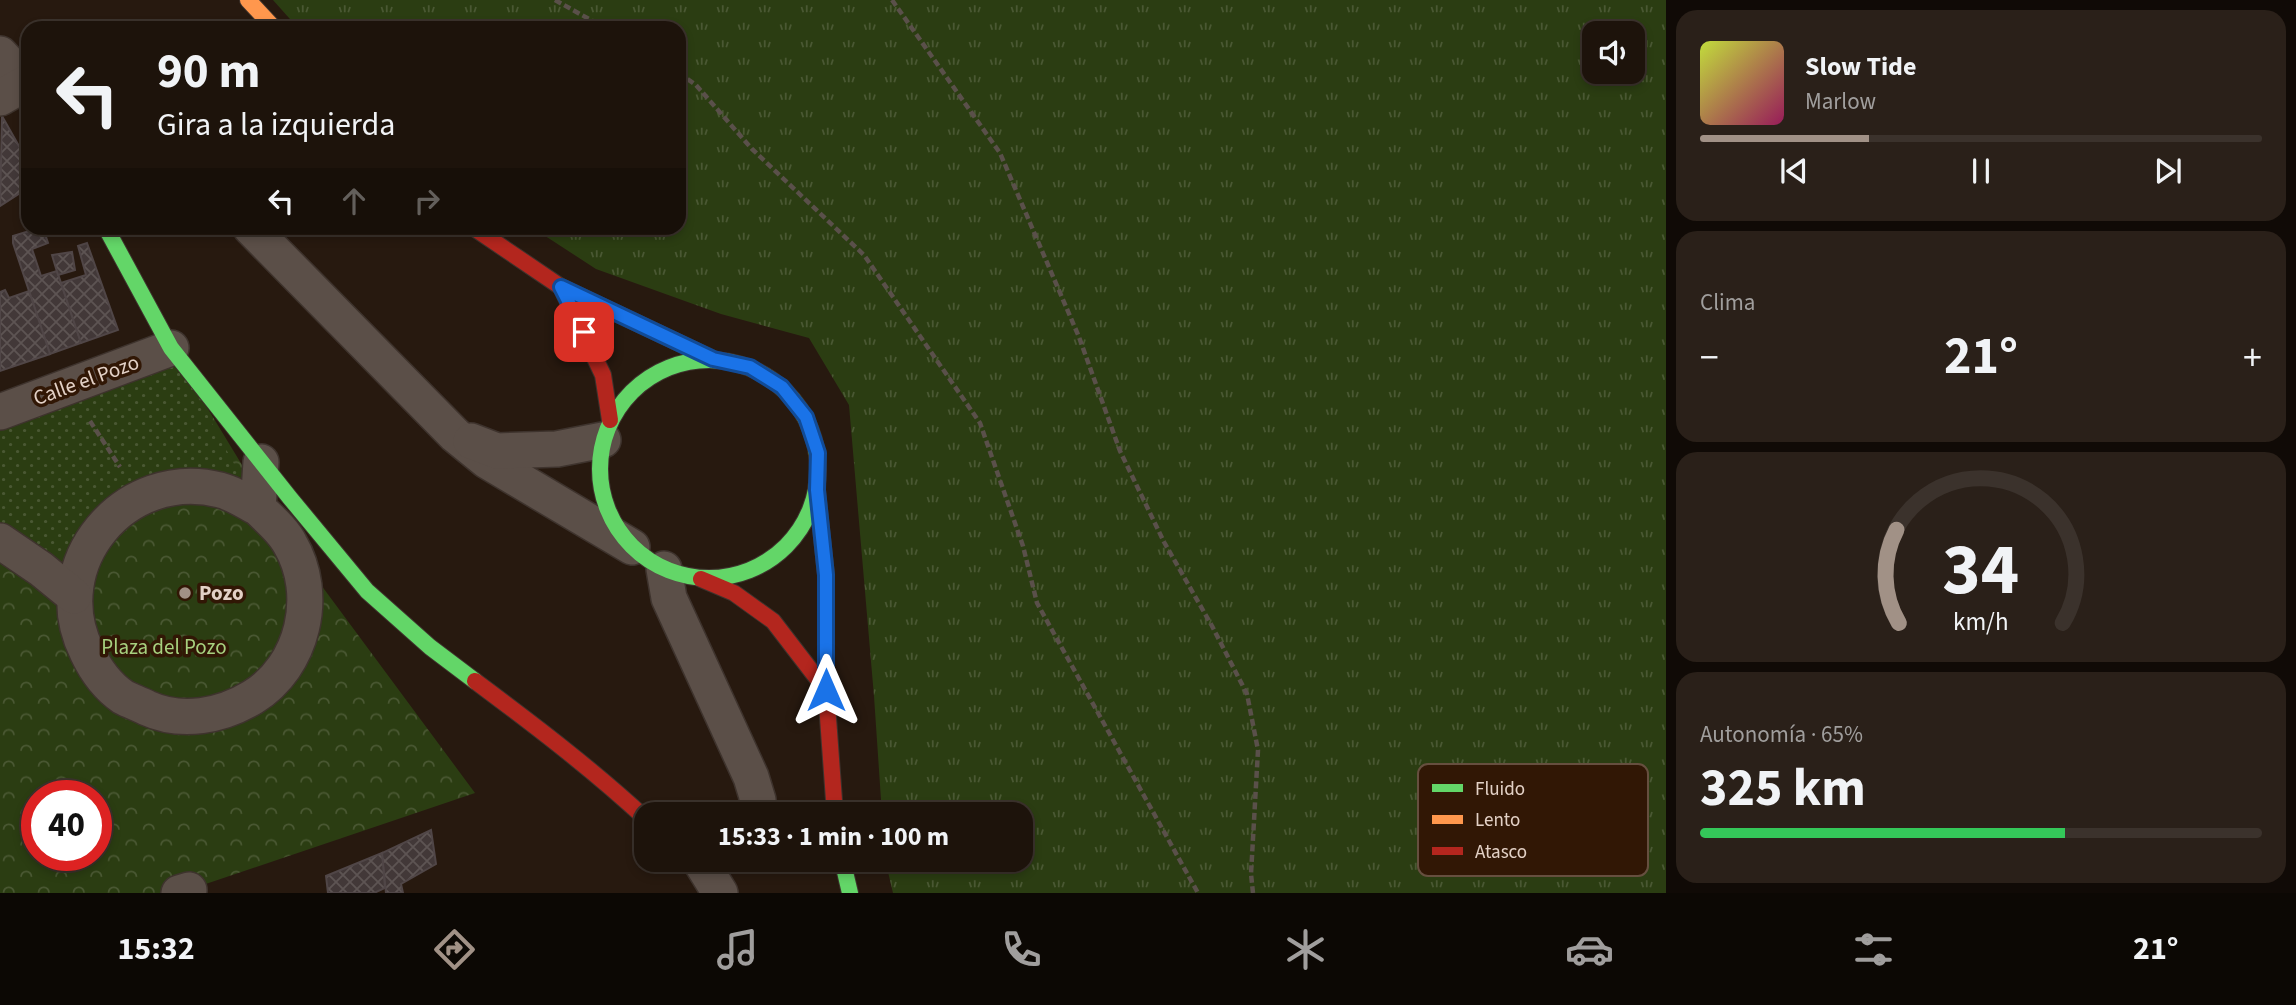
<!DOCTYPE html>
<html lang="es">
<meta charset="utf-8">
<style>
:root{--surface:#1d130b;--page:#2a2019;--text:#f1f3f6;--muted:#a09e9d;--line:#3b322c;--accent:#a19186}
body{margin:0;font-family:"Source Sans 3",sans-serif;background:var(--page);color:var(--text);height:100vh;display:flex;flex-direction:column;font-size:26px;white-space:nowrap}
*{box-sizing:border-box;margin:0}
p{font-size:23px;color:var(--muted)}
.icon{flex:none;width:38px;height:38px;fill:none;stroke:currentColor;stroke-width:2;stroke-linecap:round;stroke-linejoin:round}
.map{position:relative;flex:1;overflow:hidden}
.details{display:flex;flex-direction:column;gap:10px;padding:10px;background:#100a06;width:630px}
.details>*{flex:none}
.top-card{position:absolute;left:21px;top:21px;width:665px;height:214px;border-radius:21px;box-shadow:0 4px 10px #0003,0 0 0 2px var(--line);background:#1d130b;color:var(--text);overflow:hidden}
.buttons{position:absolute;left:1582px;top:21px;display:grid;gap:14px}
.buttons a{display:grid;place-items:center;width:63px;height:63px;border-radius:14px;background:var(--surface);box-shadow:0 4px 10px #0003,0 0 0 2px var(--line);font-size:35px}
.speed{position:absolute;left:21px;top:780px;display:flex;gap:14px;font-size:35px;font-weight:700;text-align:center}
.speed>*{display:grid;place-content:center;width:91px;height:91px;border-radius:50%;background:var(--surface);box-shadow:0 4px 10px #0003,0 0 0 2px var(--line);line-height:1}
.speed .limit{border:10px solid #d22;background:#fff;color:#111}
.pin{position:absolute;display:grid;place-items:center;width:60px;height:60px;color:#fff;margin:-30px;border-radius:14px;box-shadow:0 4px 10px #0006}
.me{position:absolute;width:77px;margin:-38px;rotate:0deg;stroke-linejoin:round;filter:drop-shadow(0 0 5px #0008)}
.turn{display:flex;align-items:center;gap:24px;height:147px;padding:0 21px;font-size:32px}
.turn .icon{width:91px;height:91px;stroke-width:2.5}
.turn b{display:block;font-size:49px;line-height:60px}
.lanes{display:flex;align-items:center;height:66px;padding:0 21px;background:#0003;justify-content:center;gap:35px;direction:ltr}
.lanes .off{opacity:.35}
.big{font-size:52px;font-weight:700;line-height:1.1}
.details .card{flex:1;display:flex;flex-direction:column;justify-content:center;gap:10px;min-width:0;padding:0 24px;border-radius:21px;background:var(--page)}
.details .dial{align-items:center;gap:0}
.dial svg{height:182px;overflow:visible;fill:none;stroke:var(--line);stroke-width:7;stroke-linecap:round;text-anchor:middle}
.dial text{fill:var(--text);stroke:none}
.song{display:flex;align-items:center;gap:21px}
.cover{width:84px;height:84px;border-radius:10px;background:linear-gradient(135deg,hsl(70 70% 55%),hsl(330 70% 35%))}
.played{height:7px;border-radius:4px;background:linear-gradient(90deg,var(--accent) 30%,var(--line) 30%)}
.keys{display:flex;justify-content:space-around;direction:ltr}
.heat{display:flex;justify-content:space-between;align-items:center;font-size:38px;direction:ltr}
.charge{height:10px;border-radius:5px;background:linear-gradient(90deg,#34c759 65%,var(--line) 0)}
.trip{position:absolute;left:634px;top:802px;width:399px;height:70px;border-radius:21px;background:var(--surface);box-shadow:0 4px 10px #0003,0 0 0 2px var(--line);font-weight:700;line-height:70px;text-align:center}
.tabs{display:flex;height:112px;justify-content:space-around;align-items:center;background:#0c0804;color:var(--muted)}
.tabs .icon{width:49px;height:49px}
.tabs .active{color:var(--accent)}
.tabs b{font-size:32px;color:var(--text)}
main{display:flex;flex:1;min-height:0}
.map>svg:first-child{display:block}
.grass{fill:url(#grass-tufts);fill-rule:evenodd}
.park{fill:url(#park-crowns);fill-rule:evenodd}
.garden{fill:url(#garden-dots)}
.building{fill:url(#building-cross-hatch);stroke:#504647;stroke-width:2}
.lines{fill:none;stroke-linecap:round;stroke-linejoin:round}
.street-casing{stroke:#3e332d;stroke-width:38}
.fast-casing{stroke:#3e332d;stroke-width:18}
.slow-casing{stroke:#3e332d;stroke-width:18}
.jam-casing{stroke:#3e332d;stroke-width:18}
.path{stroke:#5a504a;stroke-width:4.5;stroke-dasharray:7 3.5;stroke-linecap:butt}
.street{stroke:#5b4f48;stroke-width:35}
.fast{stroke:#63d668;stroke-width:16}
.slow{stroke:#ff974d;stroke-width:16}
.jam{stroke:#b3261e;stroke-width:16}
.route-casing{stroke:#114b97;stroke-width:18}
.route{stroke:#1a73e8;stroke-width:12}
.poi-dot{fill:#a19186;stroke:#311705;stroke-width:2.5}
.labels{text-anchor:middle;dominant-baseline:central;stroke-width:7;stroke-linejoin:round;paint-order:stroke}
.street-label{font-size:21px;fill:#e3d1c6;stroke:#311705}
.poi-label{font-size:21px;font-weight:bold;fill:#e3d1c6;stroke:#311705;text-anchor:start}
.park-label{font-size:21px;fill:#a7d17f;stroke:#311705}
.key{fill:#311705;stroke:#664f3f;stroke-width:2}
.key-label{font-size:19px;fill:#e3d1c6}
</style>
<main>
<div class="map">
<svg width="1666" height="893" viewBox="0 0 1666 893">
<defs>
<pattern id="grass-tufts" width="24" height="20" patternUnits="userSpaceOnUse" patternTransform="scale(1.75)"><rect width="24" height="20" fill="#2b3d12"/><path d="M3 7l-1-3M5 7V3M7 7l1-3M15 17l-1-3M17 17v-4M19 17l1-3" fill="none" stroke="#4a5833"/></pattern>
<pattern id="park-crowns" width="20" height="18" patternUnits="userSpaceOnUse" patternTransform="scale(1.75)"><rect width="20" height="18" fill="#2b3d12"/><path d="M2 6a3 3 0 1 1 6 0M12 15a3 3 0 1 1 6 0" fill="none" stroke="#4a5833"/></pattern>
<pattern id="garden-dots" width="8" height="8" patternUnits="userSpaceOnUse" patternTransform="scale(1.75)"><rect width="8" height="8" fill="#2b3d12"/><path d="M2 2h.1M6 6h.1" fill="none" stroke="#4a5833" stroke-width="1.8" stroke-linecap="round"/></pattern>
<pattern id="building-cross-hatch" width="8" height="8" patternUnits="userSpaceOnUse" patternTransform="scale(1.75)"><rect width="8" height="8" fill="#423838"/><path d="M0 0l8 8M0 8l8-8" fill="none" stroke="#5d5453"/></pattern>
</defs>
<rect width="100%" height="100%" fill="#27190f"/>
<!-- grass -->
<path class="grass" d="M 273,0 L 1666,0 L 1666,893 L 893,893 L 885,859 L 1020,859 L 1020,814 L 882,814 L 874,696 L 849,405 L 809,338 L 721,314 L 596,269 L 533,228 L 679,228 L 679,28 L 298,28 ZM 1594,33 L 1633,33 L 1633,72 L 1594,72 Z"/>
<!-- park -->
<path class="park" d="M 171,348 L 287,539 L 475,793 L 179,893 L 0,893 L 0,412 ZM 37,796 L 96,796 L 96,856 L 37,856 Z"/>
<!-- garden -->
<polygon class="garden" points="171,348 258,508 139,497 74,596 0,541 0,412"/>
<!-- building -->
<g class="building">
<polygon points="2,116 28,162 28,188 0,206"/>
<polygon points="39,228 43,228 48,243 32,249 41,276 57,271 81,343 50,354 13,243 13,236"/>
<polygon points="87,243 118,330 81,343 61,283 86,275 78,246"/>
<polygon points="72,252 75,270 58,275 52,255"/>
<polygon points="5,290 9,298 29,291 50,354 0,371 0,292"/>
<polygon points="431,830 436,864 401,884 403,893 386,893 382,853"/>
<polygon points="382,853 385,888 374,893 328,893 326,876"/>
</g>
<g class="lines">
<!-- street casing -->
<g class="street-casing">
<g id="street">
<polyline points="0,54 28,84"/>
<polyline points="0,98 28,82"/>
<polyline points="251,228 455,435 487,461 632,547"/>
<polyline points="0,412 171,348"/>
<polyline points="471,441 497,451 557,449 603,440"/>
<path d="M 258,508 C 246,502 233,493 220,490 C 125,466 43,564 87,652 C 95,669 107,686 123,697 C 130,701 140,704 147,708 C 182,724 222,716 253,697 C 303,666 320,595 290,544 C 283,530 269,519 258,508 L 261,462"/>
<polyline points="0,541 41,569 74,596"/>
<polyline points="664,569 669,598 751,777 758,800 753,814"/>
<polyline points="699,859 720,893"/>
<polyline points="179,893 189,890"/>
</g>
</g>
<!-- fast casing -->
<g class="fast-casing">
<g id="fast">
<polyline points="106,228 171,348 290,498 367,591 430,647 475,681"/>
<circle cx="709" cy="469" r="109"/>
<polyline points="842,859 850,893"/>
</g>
</g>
<!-- slow casing -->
<g class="slow-casing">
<polyline id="slow" points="248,0 274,28"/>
</g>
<!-- jam casing -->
<g class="jam-casing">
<g id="jam">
<polyline points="474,228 561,287 713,359"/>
<polyline points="561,287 603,375 610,420"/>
<polyline points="817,491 826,575 826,690 835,814"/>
<polyline points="701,579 734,593 773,621 826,690"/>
<path d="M 475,681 C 534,725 592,769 646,819"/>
</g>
</g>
<!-- path -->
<g class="path">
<polyline points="555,0 605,28"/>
<polyline points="892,0 1000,153 1079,337 1120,451 1164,542 1212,626 1247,694 1258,750 1251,874 1253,893"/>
<polyline points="679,73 696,85 752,149 864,255 980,423 1023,546 1037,603 1198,893"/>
<polyline points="90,421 120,467"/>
</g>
<!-- street -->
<use href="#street" class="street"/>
<!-- fast -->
<use href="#fast" class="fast"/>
<!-- slow -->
<use href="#slow" class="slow"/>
<!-- jam -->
<use href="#jam" class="jam"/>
</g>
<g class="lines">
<!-- route casing -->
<g class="route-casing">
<polyline id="route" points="584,332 561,287 713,359 750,367 782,387 806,417 818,453 817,490 826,575 826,690"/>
</g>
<!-- route -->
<use href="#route" class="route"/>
</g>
<!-- markers -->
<circle class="poi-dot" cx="185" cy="593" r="7"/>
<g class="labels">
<!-- street labels -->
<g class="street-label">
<text transform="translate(86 380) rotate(-20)">Calle el Pozo</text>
</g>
<!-- poi labels -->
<g class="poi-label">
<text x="199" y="593">Pozo</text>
</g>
<!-- park labels -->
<g class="park-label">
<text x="164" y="647">Plaza del Pozo</text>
</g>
</g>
<!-- legend -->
<rect x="1418" y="764" width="230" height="112" rx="10" class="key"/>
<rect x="1432" y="784" width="31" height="8" fill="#63d668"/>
<rect x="1432" y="815" width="31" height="9" fill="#ff974d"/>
<rect x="1432" y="847" width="31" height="8" fill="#b3261e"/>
<g class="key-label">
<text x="1475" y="795">Fluido</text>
<text x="1475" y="826">Lento</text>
<text x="1475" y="858">Atasco</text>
</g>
</svg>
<div class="buttons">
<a><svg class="icon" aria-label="sound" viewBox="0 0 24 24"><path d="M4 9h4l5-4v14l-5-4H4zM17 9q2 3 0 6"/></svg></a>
</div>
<div class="speed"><div class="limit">40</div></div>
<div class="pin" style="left:584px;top:332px;background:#d93025"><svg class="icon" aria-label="arrive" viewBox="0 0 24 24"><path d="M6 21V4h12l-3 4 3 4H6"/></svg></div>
<svg class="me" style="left:826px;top:690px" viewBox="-20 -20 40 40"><path d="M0-17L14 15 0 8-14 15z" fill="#1a73e8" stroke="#fff" stroke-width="4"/></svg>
<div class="trip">15:33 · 1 min · 100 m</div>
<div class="top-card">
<div class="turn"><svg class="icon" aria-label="left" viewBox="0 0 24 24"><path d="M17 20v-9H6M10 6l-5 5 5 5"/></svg><div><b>90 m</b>Gira a la izquierda</div></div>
<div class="lanes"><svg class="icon" aria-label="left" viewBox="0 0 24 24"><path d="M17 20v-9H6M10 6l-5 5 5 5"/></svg><svg class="icon off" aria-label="ahead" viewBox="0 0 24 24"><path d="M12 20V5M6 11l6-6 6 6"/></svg><svg class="icon off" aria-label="right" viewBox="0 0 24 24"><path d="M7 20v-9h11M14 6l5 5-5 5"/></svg></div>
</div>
</div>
<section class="details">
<div class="card">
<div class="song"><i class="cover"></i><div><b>Slow Tide</b><p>Marlow</p></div></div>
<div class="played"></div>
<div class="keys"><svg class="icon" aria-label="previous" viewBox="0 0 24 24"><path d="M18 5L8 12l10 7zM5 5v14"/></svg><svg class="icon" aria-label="pause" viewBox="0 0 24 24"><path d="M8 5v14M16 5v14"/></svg><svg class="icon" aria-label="next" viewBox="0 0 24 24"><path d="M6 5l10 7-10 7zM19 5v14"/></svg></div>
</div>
<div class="card"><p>Clima</p>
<div class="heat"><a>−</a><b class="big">21°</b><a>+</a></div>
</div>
<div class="card dial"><svg viewBox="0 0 100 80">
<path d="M14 69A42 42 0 1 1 86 69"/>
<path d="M14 69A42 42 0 0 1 13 28" stroke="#a19186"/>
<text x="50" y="56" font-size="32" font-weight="700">34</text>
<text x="50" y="72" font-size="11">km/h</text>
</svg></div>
<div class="card"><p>Autonomía · 65%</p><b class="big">325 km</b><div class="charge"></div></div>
</section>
</main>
<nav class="tabs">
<b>15:32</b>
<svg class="icon active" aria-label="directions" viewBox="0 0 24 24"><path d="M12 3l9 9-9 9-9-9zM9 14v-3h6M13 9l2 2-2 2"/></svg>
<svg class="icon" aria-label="music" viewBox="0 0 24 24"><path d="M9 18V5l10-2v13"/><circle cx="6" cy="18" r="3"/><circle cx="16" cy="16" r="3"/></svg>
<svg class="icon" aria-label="phone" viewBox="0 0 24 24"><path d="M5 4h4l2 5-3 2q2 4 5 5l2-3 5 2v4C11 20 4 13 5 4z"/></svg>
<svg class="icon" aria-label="climate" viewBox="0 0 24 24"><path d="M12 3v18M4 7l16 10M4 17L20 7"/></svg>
<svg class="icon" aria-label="car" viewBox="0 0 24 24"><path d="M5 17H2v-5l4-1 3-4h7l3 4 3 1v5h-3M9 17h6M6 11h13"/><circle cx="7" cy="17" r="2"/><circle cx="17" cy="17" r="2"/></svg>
<svg class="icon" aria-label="filters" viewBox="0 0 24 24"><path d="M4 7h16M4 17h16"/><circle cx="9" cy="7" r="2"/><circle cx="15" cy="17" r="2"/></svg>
<b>21°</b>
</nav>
